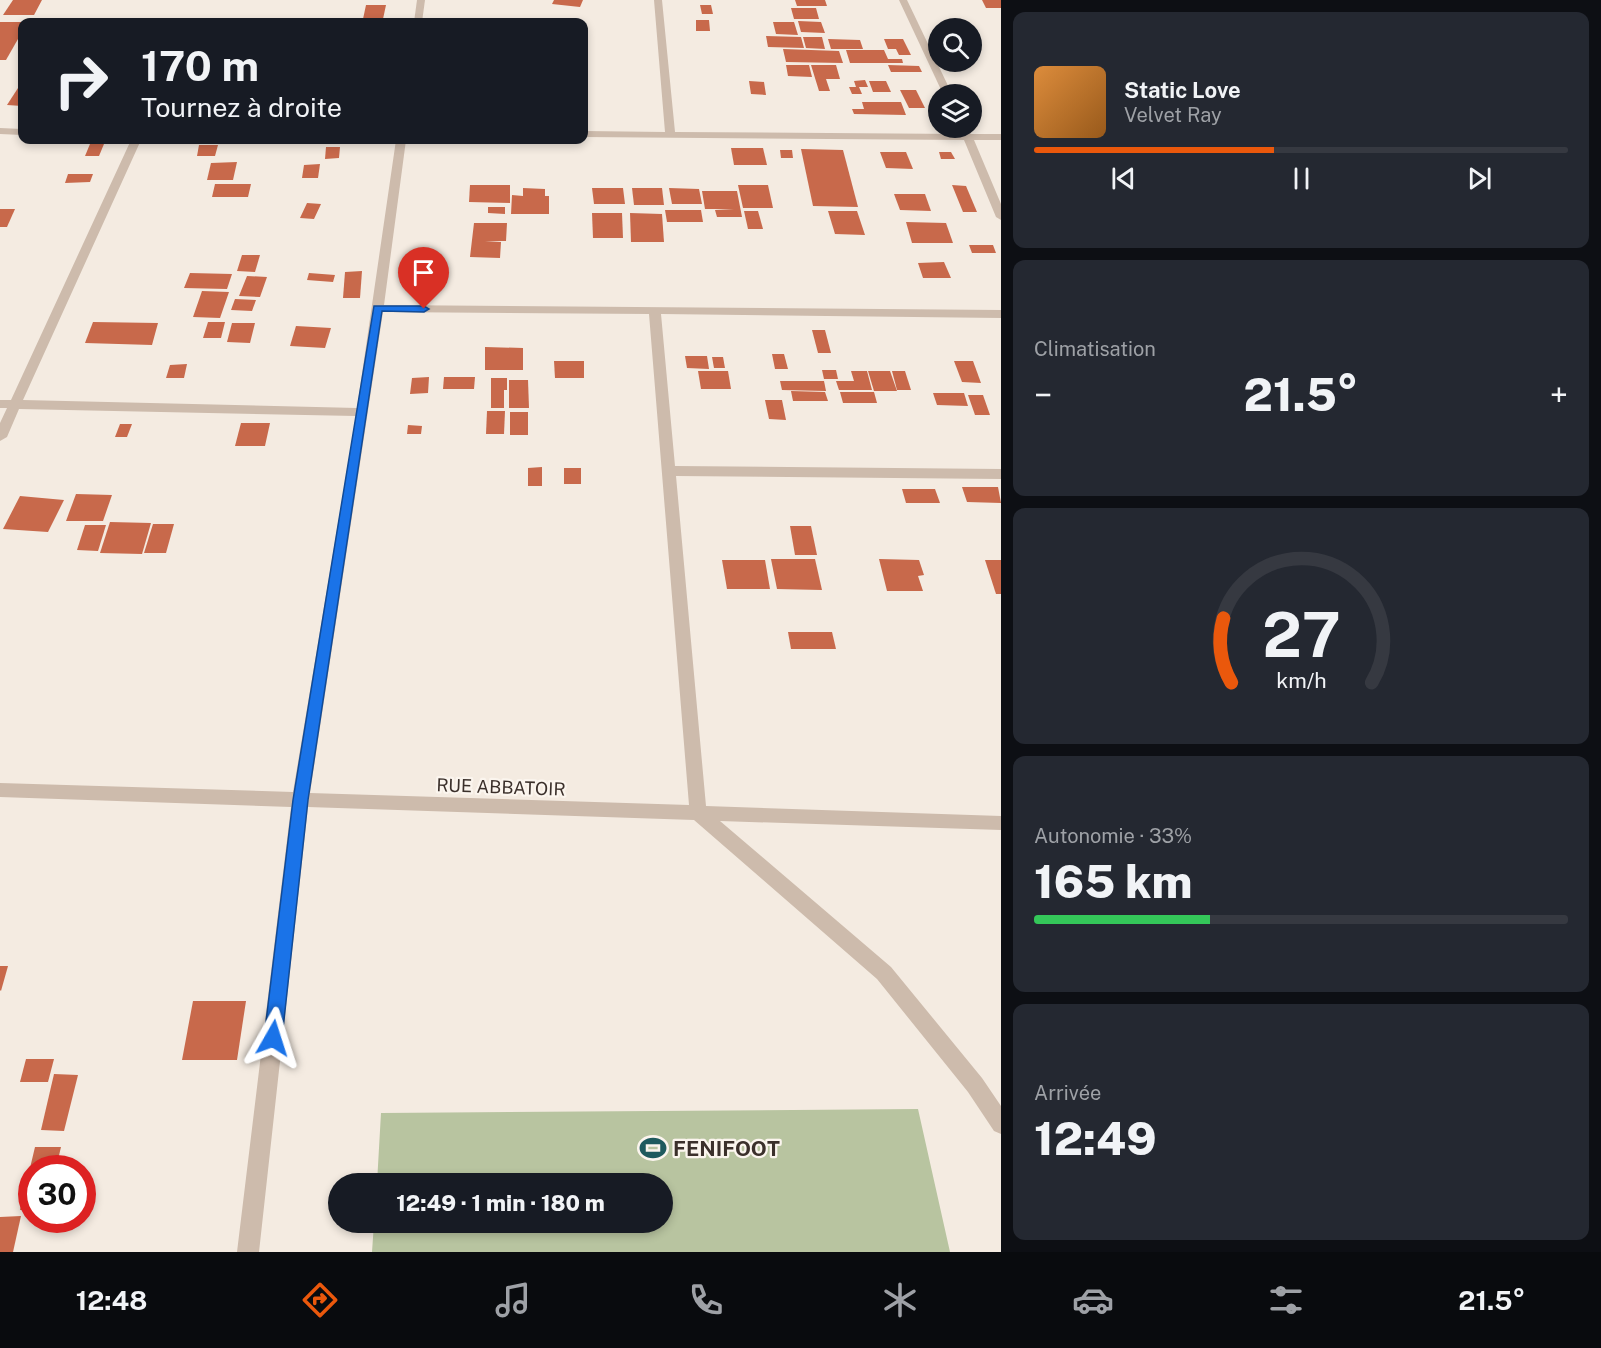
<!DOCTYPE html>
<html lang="fr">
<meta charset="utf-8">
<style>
:root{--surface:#171b24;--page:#242831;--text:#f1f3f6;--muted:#9ea1a6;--line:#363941;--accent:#ea580c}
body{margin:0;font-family:"Public Sans",sans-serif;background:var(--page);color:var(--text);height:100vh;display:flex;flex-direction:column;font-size:22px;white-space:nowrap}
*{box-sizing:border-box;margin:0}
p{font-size:20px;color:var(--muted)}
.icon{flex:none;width:33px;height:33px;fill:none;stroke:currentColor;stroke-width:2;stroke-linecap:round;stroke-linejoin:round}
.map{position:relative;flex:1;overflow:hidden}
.details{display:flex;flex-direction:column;gap:12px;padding:12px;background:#0d0f14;width:600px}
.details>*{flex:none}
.hud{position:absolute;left:18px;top:18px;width:570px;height:126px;border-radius:12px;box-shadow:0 3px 9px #0003;background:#171b24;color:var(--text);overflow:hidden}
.tools{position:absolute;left:928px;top:18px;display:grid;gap:12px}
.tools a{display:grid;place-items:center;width:54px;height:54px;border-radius:50%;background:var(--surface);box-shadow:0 3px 9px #0003;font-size:30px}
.speed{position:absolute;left:18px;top:1155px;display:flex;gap:12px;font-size:30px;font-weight:700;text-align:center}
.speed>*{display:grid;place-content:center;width:78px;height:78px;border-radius:50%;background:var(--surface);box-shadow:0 3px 9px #0003;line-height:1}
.speed .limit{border:9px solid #d22;background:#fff;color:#111}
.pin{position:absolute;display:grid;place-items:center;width:51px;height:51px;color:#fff;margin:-62px -26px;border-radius:50% 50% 50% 0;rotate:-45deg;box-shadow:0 0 6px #0007}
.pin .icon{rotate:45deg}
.me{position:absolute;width:66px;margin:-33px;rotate:6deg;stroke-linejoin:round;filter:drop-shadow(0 0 4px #0008)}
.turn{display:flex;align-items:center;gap:21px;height:126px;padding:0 24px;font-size:27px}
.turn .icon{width:78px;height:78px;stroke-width:2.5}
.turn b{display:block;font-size:42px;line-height:51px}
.big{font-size:45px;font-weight:800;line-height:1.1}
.details .tile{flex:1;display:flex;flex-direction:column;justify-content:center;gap:9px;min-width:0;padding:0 21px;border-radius:12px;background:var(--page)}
.details .dial{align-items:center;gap:0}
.dial svg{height:156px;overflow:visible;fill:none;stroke:var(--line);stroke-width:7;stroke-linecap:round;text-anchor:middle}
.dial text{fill:var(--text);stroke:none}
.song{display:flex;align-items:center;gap:18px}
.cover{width:72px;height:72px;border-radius:9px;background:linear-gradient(135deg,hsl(30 70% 55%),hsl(30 70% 35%))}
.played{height:6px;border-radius:3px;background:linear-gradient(90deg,var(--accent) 45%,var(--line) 45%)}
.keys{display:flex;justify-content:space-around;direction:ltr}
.heat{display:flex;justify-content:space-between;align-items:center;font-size:33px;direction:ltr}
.charge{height:9px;border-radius:4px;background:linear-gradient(90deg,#34c759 33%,var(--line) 0)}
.trip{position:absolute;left:328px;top:1173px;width:345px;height:60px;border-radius:30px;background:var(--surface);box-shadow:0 3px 9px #0003;font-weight:800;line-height:60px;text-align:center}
.tabs{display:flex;height:96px;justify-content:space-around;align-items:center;background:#090b0e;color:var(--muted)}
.tabs .icon{width:42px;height:42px}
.tabs .on{color:var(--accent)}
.tabs b{font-size:27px;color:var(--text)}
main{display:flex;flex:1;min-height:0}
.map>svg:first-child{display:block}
.green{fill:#b8c4a0}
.building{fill:#c8694b}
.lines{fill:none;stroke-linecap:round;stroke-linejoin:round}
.minor{fill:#cdbbac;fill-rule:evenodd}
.route{fill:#1a73e8;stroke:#114b97;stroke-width:1.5}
.labels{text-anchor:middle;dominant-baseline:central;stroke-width:4.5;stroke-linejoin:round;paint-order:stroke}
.street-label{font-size:18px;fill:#3b302b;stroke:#fbf5ee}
.near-poi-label{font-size:21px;font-weight:bold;fill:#3b302b;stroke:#fbf5ee;text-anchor:start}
</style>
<main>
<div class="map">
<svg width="1001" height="1252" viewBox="0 0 1001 1252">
<rect width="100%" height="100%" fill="#f4ebe1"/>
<!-- green -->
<polygon class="green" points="918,1109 950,1252 372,1252 374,1223 663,1222 663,1184 377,1183 381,1113"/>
<!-- building -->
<g class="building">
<polygon points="13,0 42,0 34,15 3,15"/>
<polygon points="554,0 583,0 580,7 552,4"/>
<polygon points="795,0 825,0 827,6 797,6"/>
<polygon points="982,0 1001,0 1001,8 986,8"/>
<polygon points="366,5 386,5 383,19 363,19"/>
<polygon points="700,5 711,5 713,14 702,14"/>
<polygon points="791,8 816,8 819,19 794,19"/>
<polygon points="696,20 709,20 710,31 696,31"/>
<polygon points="798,21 821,22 825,33 801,32"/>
<polygon points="0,22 22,22 22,32 6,60 0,60"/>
<polygon points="773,22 794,22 798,35 776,34"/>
<polygon points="766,36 801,37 804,48 768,47"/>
<polygon points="803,37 822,37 825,49 806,48"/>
<polygon points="828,39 860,40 863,49 831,49"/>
<polygon points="884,39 903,39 911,55 899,55 896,49 888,49"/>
<polygon points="783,49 839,51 843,63 786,62"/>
<polygon points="846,50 884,50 888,59 902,59 903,63 850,63"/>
<polygon points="786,65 809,65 812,77 788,76"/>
<polygon points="811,65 836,65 840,79 826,79 830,91 819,91"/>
<polygon points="888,65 919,66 922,72 891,72"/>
<polygon points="865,80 868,87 859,87 862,94 852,94 849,87 856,87 854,81"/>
<polygon points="749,81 764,82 766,95 751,94"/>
<polygon points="869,81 886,81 891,92 873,92"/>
<polygon points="18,88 22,88 22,106 7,105"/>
<polygon points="900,90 916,90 925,108 909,108"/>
<polygon points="862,102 901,102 906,115 854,114 852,109 864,109"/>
<polygon points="90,144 104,144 99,156 85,156"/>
<polygon points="199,145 218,145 215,156 197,156"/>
<polygon points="326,147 340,147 339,158 325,159"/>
<polygon points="731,148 763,148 767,165 734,165"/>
<polygon points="801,149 843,150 858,207 813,206"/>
<polygon points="780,150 792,150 793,158 781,158"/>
<polygon points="880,152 906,152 913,169 886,168"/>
<polygon points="939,152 951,152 955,159 941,159"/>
<polygon points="237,162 233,180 207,180 211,163"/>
<polygon points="320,164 318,178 302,178 304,165"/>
<polygon points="68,174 93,174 90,182 65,183"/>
<polygon points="215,184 251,184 248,197 212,197"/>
<polygon points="470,185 510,185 510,203 469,202"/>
<polygon points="738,185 768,185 773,208 743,208"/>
<polygon points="952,185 966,186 977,212 963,212"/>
<polygon points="523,188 545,189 545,196 549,196 549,214 511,214 512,195 523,196"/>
<polygon points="592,188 623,188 625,204 594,204"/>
<polygon points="632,188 662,188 664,205 634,205"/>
<polygon points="669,188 699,189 702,204 672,204"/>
<polygon points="702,191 737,191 742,217 717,217 715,210 734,209 705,209"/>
<polygon points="894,194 925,194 931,211 900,210"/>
<polygon points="307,203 321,204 314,219 300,218"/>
<polygon points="488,207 505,207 505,214 488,213"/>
<polygon points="0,209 15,209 7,227 0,227"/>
<polygon points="665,210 701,210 703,222 667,222"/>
<polygon points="744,211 758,211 763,229 748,229"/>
<polygon points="828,211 857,211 865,235 835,234"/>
<polygon points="592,213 622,213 623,238 593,238"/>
<polygon points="630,213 662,214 664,242 631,242"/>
<polygon points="906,222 946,223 953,243 912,243"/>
<polygon points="474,223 507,223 506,241 485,241 501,242 500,258 470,257"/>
<polygon points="969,245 993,245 996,253 972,253"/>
<polygon points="242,255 260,255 255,272 237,271"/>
<polygon points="944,262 951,278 923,278 918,263"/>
<polygon points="362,271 360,298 343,298 345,272"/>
<polygon points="190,273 232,274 227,289 184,288"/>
<polygon points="309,273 335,275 333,282 307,280"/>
<polygon points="247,276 267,277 260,297 239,296"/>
<polygon points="202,291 229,292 220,318 193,317"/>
<polygon points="235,299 256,300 252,311 231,310"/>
<polygon points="93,322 158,323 152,345 85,343"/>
<polygon points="208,322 225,322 221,338 203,338"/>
<polygon points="232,323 255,323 250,343 227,342"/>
<polygon points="296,326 331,328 325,348 290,346"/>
<polygon points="812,330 825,330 831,353 818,353"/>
<polygon points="485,347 523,348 523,370 485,370"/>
<polygon points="772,354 784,354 788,369 775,369"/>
<polygon points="685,356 707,356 709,369 687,368"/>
<polygon points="712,357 723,357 725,368 714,368"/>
<polygon points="554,361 584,361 584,378 555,378"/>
<polygon points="954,361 973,361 981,383 962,382"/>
<polygon points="187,364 184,378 166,378 170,365"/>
<polygon points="822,370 836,370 838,379 824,379"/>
<polygon points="698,371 728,371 731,389 701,389"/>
<polygon points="851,371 867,371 872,390 839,390 836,381 854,381"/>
<polygon points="868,371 890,371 897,391 874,391"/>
<polygon points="892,371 905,371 911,390 897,390"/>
<polygon points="429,377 428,393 410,394 412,378"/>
<polygon points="444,377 475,377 474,389 443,389"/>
<polygon points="491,378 507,378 507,390 504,390 504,408 491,408"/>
<polygon points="509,380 528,380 529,408 509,408"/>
<polygon points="780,381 824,381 826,391 782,390"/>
<polygon points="791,391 825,392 828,401 793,401"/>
<polygon points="840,392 874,392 877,403 843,403"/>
<polygon points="933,393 964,393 968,406 937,405"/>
<polygon points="968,395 983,395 990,415 975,415"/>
<polygon points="765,400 782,400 786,420 769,419"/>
<polygon points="487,411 505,411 504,434 486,434"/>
<rect x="510" y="412" width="18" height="23"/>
<polygon points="241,423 270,423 265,446 235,446"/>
<polygon points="120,424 132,424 127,437 115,437"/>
<polygon points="408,425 422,426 421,434 407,434"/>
<polygon points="542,467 542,486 528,486 528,468"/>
<rect x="564" y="468" width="17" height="16"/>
<polygon points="962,487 998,487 1001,503 967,502"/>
<polygon points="902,489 935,489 940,503 906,503"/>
<polygon points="76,494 112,495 103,521 66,521"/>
<polygon points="20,496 64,500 48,532 3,529"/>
<polygon points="110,522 151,523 142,554 100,553"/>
<polygon points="153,524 174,524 166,553 144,553"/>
<polygon points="85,525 106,525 98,551 77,550"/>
<polygon points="790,526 811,526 817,555 795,555"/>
<polygon points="771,559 815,559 822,590 777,589"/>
<polygon points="879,559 919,560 924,575 918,576 923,591 887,591"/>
<polygon points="722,560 765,560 770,589 727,589"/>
<polygon points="985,560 1001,560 1001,594 996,594"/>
<polygon points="788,632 832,632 836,649 791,649"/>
<polygon points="0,966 8,966 1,991 0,990"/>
<polygon points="193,1001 246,1001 237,1060 182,1060"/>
<polygon points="26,1059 54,1059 48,1082 20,1082"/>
<polygon points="54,1074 78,1075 64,1131 41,1130"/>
<polygon points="35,1147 61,1147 56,1168 32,1168 32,1210 20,1210"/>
<polygon points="21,1216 13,1252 0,1252 0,1217"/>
</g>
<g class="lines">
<!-- minor -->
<g class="minor">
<polygon points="417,0 425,0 422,22 414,22"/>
<polygon points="654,0 662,0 675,132 961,134 960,131 965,128 971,134 1001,134 1001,140 974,140 1001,204 1001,220 996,217 964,140 584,137 584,131 665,132"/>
<polygon points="899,0 907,0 952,94 943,94"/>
<polygon points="0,128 22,129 22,135 0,134"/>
<path d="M 131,140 L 141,140 L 23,400 L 357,408 L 396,140 L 406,140 L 384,305 L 1001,310 L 1001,318 L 661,314 L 675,466 L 1001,469 L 1001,479 L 676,476 L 706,806 L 1001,816 L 1001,830 L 720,821 L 891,967 L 982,1078 L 1001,1106 L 1001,1134 L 994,1131 L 968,1092 L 877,979 L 694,820 L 308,807 L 259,1252 L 237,1252 L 291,807 L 0,797 L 0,783 L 293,792 L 356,416 L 19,409 L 7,437 L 0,441 L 0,423 L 7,408 L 0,408 L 0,400 L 11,400 ZM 383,312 L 649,314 L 689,805 L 310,793 Z"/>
</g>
</g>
<!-- route -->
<polygon class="route" points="374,306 424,306 429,309 424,312 382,311 308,800 282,1038 279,1044 273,1046 267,1044 264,1038 293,800"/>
<!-- icons -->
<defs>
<g id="stadium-bare" transform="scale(2.07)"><path d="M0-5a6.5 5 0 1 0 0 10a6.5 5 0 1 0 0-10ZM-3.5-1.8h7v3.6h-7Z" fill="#1f5a5e" stroke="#fbf5ee" stroke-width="2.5" paint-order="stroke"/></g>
</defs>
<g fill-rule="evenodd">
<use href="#stadium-bare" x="653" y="1148"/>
</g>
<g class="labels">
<!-- street labels -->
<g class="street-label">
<text transform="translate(501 787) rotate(2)">RUE ABBATOIR</text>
</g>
<!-- near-poi labels -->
<g class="near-poi-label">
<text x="673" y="1148">FENIFOOT</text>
</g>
</g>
</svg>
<div class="tools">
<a><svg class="icon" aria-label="search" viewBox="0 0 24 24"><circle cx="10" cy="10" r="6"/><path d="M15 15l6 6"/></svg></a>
<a><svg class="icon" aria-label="layers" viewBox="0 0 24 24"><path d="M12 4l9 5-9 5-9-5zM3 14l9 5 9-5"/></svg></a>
</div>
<div class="speed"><div class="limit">30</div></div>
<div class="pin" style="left:424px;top:309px;background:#d93025"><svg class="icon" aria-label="arrive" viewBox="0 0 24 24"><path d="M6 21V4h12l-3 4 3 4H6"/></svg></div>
<svg class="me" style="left:273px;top:1038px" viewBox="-20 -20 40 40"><path d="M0-17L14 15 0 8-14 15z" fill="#1a73e8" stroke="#fff" stroke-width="4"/></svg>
<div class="trip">12:49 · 1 min · 180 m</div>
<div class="hud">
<div class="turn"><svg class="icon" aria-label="right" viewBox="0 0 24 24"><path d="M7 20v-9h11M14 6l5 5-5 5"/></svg><div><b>170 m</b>Tournez à droite</div></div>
</div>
</div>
<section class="details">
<div class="tile">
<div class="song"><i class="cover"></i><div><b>Static Love</b><p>Velvet Ray</p></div></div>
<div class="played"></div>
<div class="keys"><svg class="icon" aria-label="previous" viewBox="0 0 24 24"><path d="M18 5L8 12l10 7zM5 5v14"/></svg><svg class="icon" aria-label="pause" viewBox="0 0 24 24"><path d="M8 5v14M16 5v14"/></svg><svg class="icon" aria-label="next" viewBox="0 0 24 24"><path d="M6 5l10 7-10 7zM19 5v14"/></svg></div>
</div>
<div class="tile"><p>Climatisation</p>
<div class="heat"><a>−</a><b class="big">21.5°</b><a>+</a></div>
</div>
<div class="tile dial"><svg viewBox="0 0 100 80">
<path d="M14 69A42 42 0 1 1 86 69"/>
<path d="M14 69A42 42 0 0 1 10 36" stroke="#ea580c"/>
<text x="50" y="56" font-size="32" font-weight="700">27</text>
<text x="50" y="72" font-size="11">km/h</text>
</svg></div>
<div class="tile"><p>Autonomie · 33%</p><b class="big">165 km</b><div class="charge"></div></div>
<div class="tile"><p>Arrivée</p><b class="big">12:49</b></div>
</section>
</main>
<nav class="tabs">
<b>12:48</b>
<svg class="icon on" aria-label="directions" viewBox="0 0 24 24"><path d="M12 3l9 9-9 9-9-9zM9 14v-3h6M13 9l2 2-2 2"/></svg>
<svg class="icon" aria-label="music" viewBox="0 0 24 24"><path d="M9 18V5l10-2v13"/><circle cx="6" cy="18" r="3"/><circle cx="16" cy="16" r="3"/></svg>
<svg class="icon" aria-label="phone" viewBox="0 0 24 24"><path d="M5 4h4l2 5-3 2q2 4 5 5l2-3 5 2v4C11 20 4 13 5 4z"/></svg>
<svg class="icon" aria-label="climate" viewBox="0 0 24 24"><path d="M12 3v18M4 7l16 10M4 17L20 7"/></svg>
<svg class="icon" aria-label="car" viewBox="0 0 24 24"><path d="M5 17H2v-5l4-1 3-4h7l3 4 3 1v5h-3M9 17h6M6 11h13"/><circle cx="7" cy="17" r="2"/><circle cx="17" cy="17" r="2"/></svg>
<svg class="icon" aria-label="filters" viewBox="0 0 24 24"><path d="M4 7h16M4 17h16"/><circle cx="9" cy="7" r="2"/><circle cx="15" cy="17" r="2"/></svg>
<b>21.5°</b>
</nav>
